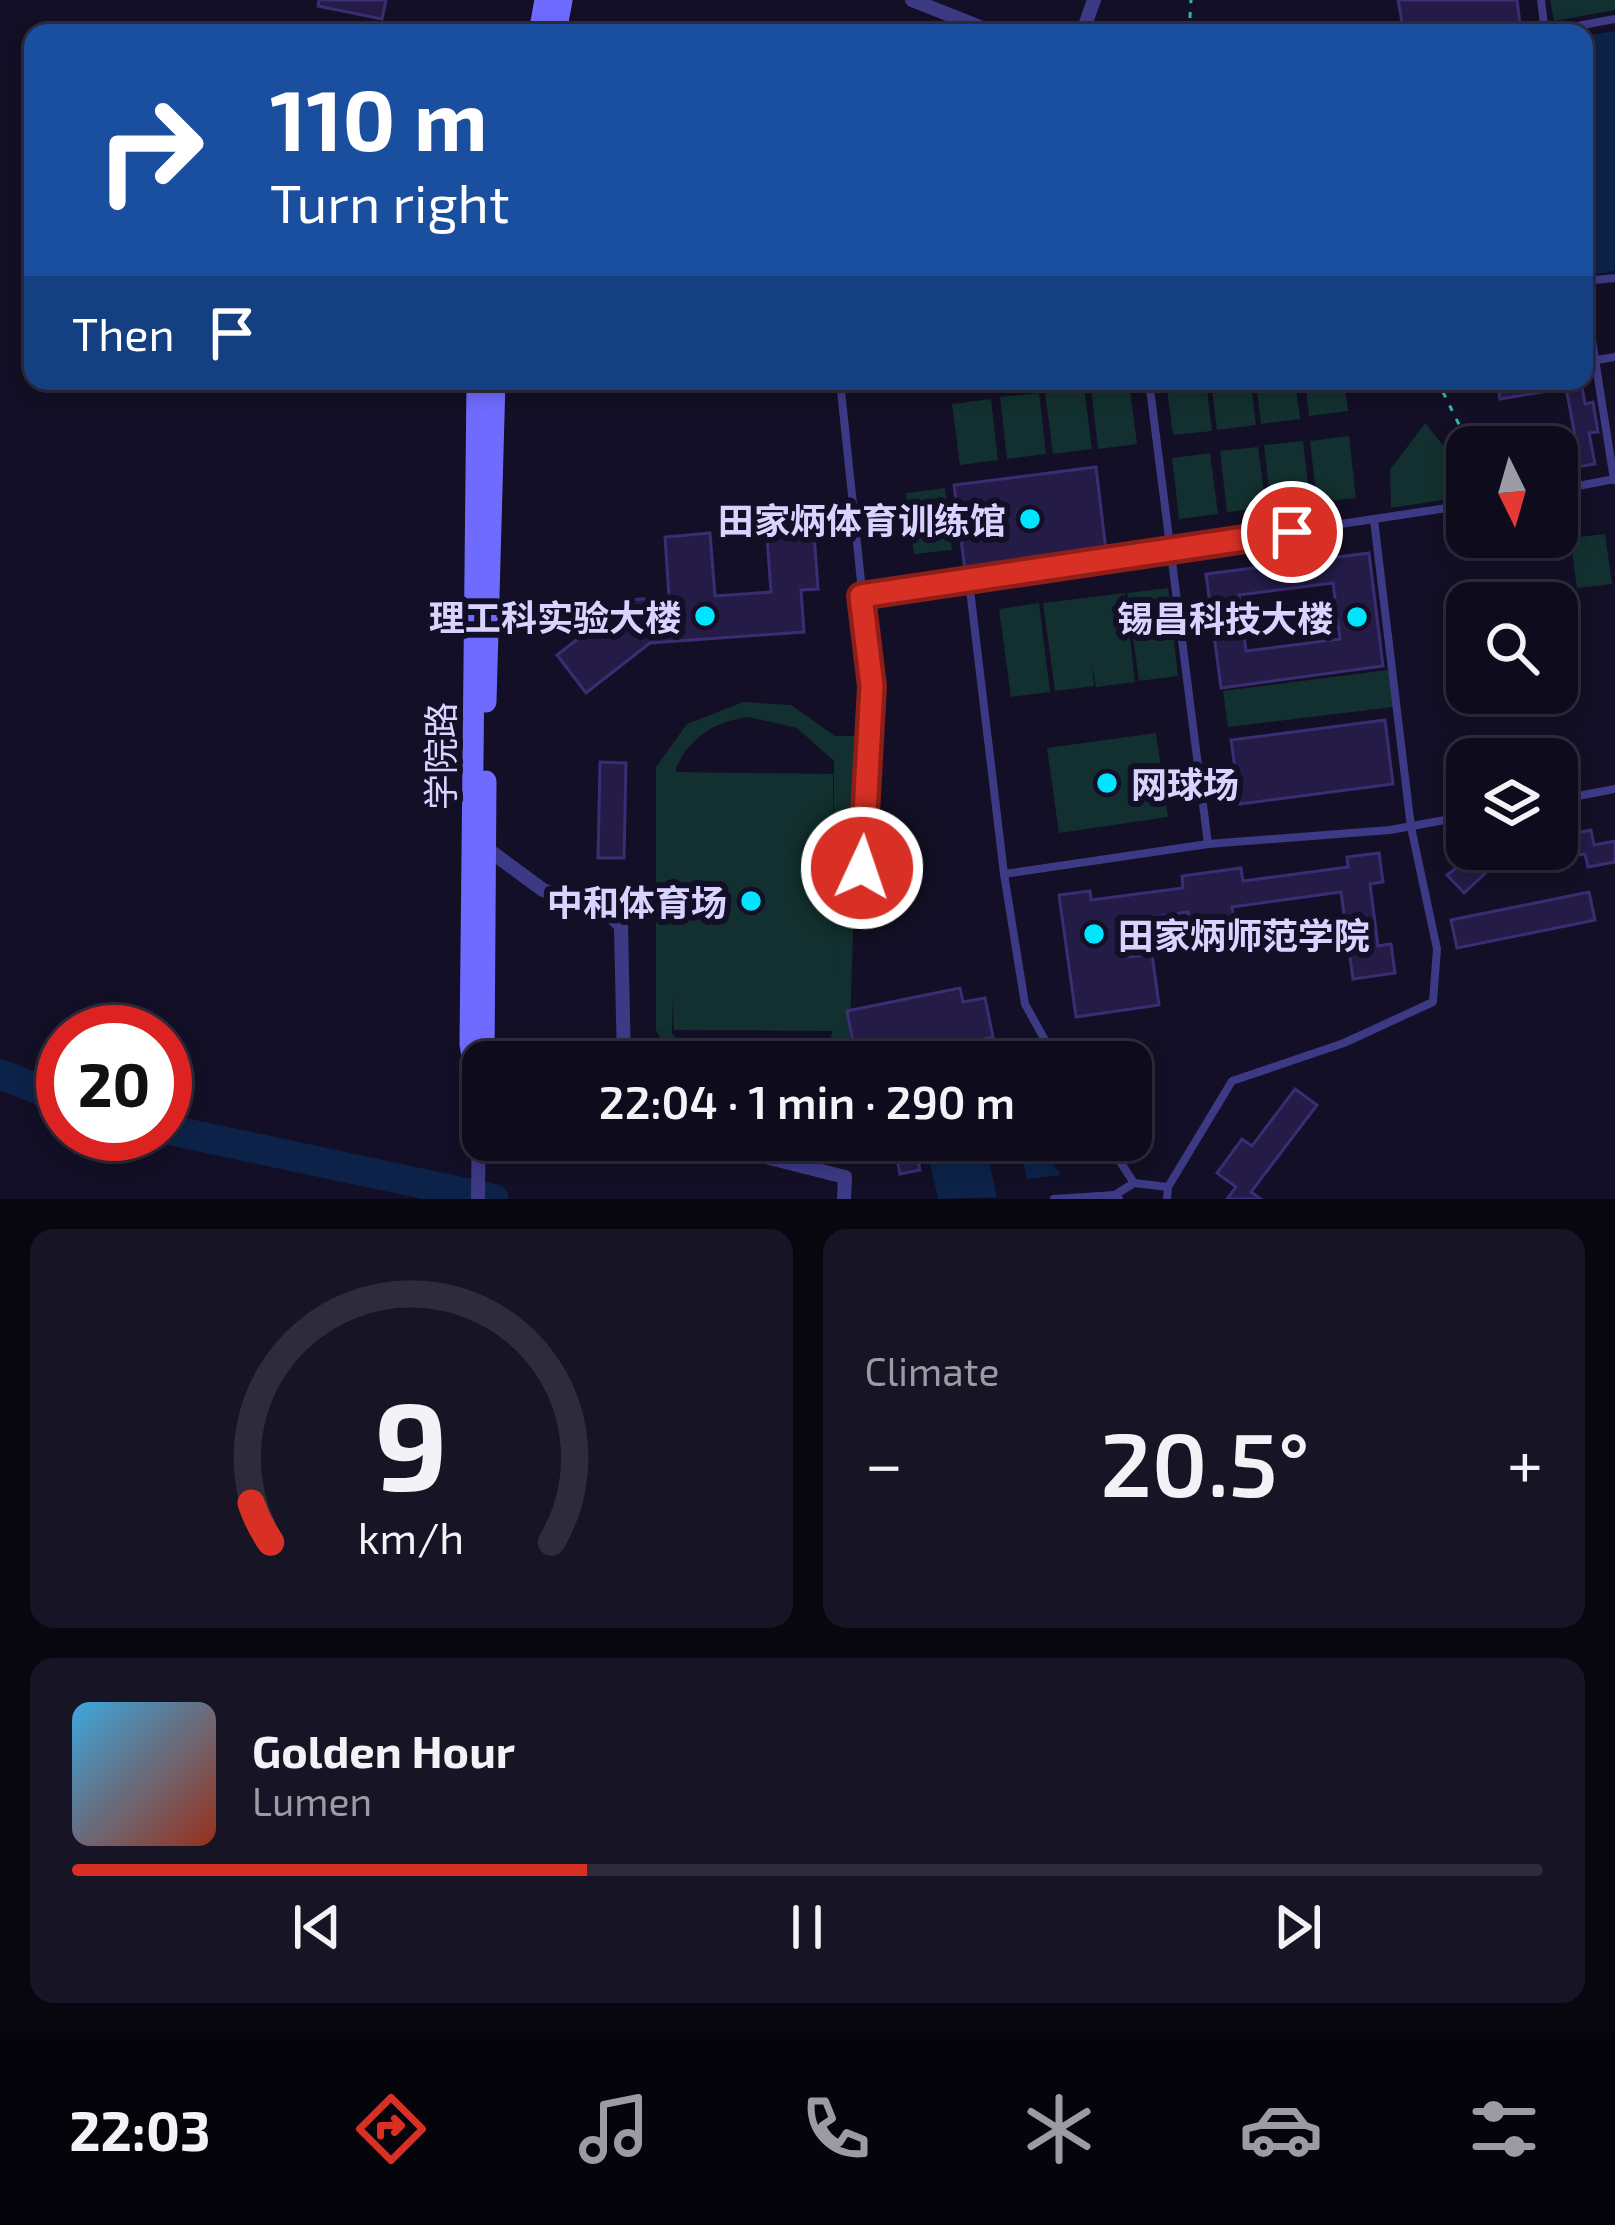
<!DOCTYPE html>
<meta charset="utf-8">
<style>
:root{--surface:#0e0b1c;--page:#171425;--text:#f1f3f6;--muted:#9b9ba3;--line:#2e2b3b;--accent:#d93025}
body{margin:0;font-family:"Exo 2","Noto Sans SC",sans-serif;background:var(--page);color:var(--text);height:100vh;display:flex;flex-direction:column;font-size:45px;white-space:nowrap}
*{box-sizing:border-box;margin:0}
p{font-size:39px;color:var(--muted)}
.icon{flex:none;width:66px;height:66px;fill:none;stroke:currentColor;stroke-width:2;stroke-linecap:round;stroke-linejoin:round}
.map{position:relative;height:1199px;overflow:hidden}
.details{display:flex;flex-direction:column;gap:30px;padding:30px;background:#08060f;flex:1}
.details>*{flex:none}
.hud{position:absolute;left:24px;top:24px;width:1569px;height:366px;border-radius:24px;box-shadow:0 6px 18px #0003,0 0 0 3px var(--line);background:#1a4fa0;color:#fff;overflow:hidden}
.needle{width:78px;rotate:175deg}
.tools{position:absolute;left:1446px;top:426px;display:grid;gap:24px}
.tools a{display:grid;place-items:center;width:132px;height:132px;border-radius:24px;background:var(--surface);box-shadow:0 6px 18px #0003,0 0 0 3px var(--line);font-size:60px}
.speed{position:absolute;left:36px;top:1005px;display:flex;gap:24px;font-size:60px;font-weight:700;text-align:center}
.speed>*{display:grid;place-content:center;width:156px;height:156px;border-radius:50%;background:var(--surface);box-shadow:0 6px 18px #0003,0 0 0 3px var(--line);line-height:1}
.speed .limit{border:18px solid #d22;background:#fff;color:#111}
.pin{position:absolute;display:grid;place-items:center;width:102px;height:102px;color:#fff;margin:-51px;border:6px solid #fff;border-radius:50%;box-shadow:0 3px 12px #0007}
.me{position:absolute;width:132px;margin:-66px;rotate:3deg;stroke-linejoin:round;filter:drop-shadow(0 0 9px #0008)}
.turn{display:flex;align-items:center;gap:42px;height:252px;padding:0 48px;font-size:54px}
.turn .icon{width:156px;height:156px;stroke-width:2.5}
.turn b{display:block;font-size:84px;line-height:102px}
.then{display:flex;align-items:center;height:114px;padding:0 48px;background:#0003;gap:24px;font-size:45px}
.big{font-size:90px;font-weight:600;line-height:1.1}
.details .card{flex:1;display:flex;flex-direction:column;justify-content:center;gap:18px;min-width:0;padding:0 42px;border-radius:24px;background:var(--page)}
.details .dial{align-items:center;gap:0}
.dial svg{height:312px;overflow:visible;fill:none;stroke:var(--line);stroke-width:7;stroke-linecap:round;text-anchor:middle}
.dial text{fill:var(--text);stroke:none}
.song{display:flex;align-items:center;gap:36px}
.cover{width:144px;height:144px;border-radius:18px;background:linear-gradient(135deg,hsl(200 70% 55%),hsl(10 70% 35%))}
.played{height:12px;border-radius:6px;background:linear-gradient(90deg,var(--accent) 35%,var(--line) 35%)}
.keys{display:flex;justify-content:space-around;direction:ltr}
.heat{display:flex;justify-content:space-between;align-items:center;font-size:66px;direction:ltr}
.details .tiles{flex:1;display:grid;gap:30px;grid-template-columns:1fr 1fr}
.card:last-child{grid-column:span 2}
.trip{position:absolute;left:462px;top:1041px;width:690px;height:120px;border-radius:24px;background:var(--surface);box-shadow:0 6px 18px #0003,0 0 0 3px var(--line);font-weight:600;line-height:120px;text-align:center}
.tab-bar{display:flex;height:192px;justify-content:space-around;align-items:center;background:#06040b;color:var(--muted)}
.tab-bar .icon{width:84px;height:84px}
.tab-bar .active{color:var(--accent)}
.tab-bar b{font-size:54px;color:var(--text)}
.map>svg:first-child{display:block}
.green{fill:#12302f;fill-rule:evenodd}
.water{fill:#0c2248}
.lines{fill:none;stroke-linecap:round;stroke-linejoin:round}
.river{stroke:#0c2248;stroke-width:30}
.building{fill:#241b47;stroke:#3b2d73;stroke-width:3;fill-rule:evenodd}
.path{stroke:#2fb8b0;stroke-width:3;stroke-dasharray:6 9;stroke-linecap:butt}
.lane{stroke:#3d3a85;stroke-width:8}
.street{stroke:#3d3a85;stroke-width:14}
.secondary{stroke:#6f6bff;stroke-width:21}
.route-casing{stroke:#8d1f18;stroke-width:30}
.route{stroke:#d93025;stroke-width:21}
.poi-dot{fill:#00e5ff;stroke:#130f26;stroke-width:4.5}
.labels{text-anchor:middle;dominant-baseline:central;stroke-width:12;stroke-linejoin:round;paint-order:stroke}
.poi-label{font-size:36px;font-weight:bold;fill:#d9d4ff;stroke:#130f26;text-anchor:end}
.street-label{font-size:36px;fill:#d9d4ff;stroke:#130f26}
</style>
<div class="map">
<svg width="1615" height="1199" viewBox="0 0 1615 1199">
<rect width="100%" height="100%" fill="#130f26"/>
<!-- green -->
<g class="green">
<polygon points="1550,0 1615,0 1615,10 1554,21"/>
<polygon points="1166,381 1206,381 1212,431 1173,435"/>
<polygon points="1211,381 1251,381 1256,425 1217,430"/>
<polygon points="1256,381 1295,381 1300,419 1261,424"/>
<polygon points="1305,381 1344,381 1348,411 1309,416"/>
<polygon points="1129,383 1137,444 1098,449 1091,387"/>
<polygon points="1084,388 1092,449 1053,454 1045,393"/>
<polygon points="1039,393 1046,454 1007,459 1000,397"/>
<polygon points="991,399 998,460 960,465 952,404"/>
<polygon points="1425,423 1463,470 1467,496 1391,508 1390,470"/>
<polygon points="1349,436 1356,498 1317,502 1310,441"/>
<polygon points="1303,441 1310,502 1271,507 1264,445"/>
<polygon points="1258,447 1266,508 1227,512 1220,451"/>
<polygon points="1210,453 1218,514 1179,519 1172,458"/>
<polygon points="945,488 952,550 914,554 906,493"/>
<polygon points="1605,534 1612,584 1577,588 1570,538"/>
<polygon points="1168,588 1178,676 1139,681 1127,593"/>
<polygon points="1125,593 1135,682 1096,687 1092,664 1094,686 1055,691 1043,603"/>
<polygon points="1039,603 1050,692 1011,697 999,609"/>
<polygon points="1388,670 1393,707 1228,727 1223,691"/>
<path d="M 743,702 L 791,705 L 835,736 L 859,736 L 849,1062 L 815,1062 L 826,1051 L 833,1031 L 674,1030 L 673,994 L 672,1033 L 695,1062 L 672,1062 L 656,1030 L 656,767 L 687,724 ZM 749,717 L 797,728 L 834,761 L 834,982 L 833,774 L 675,772 C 686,739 715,721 749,717 Z"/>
<polygon points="1156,733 1168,817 1059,833 1047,748"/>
</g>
<!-- water -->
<g class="water">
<polygon points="1615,31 1615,271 1592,275 1584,221 1584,36"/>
<polygon points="925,1140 984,1140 997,1197 938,1199"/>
<polygon points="1018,1140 1037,1140 1061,1175 1027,1179"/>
</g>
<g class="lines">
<!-- river -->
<g class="river">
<polyline points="0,1074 63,1099"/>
<polyline points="165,1129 494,1199"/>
</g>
</g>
<!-- building -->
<g class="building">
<polygon points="319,0 386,0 382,19 318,6"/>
<polygon points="1398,0 1517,0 1521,32 1404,33"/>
<polygon points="1497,381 1581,381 1585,404 1593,402 1598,432 1589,433 1595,464 1557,470 1557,444 1576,441 1566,388 1500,399"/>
<polygon points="1096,467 1106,551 965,570 954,485"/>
<polygon points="813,520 818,589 801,590 804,632 650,643 586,693 557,655 628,600 669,597 665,537 710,533 715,596 771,592 766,523"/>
<path d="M 1369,553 L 1383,666 L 1221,688 L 1206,574 ZM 1333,583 L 1340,639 L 1246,651 L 1239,595 Z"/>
<polygon points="1385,720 1393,784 1240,804 1231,740"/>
<polygon points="600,762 626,763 624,858 598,858"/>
<polygon points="1591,830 1594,845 1615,841 1615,862 1588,867 1585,854 1491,868 1464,893 1447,875 1481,849 1557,849 1557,837"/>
<polygon points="1379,853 1383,882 1370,884 1378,946 1391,944 1395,973 1353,979 1341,892 1232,907 1236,931 1191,937 1188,912 1122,921 1127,957 1152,954 1159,1005 1076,1017 1059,895 1090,891 1091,900 1183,888 1182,876 1241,868 1243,881 1348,867 1347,857"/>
<polygon points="1589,892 1595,920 1457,948 1451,920"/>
<polygon points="960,988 963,1002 985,998 993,1037 971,1042 972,1049 906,1062 894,1062 892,1057 857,1062 847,1011"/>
<polygon points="1295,1089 1317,1105 1251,1192 1261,1199 1227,1199 1236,1187 1217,1173 1242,1139 1252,1146"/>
<polygon points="893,1140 914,1140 920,1170 900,1174"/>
</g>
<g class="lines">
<!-- path -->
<g class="path">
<polyline points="1189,33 1191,0"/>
<polyline points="1443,392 1470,447"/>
</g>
<!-- lane -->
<g class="lane">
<polyline points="1541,0 1545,32"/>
<polyline points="1545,32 1615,19"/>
<polyline points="1584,281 1615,278"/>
<polyline points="1584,289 1614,480"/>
<polyline points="1597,360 1615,357"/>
<polyline points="840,381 872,686 860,914"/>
<polyline points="1149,381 1208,844"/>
<polyline points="1557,490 1615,479"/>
<polyline points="969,581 1004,874 1208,844 1390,830 1467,816"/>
<polyline points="861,596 1467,505"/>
<polyline points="1557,800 1615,789"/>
<polyline points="1004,874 1025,1004 1057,1062"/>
<polyline points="1106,1140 1134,1183"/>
<polyline points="1168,1187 1232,1081 1344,1043 1433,1002 1437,949 1411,827 1374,520"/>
<polyline points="1054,1199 1115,1195"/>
<polyline points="1119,1199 1115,1195 1134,1183 1168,1187 1167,1199"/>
</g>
<!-- street -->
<g class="street">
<polyline points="912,0 995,33"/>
<polyline points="1075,33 1083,31 1094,0"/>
<polyline points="486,848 543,890 610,915 621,926 624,1062"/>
<polyline points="698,1140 845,1177 844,1199"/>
<polyline points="478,1199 479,1101"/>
</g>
<!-- secondary -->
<g class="secondary">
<polyline points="539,33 545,0"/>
<polyline points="556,33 562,0"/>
<polyline points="477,381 470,1044 479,1101"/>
<polyline points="486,702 495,381"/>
<polyline points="484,1062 486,781"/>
</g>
</g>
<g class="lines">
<!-- route casing -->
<g class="route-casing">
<polyline id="route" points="862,868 872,686 861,596 1292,532"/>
</g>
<!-- route -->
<use href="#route" class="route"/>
</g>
<!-- markers -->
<g class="poi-dot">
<circle cx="1030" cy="519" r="12"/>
<circle cx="705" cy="616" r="12"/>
<circle cx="1357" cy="617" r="12"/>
<circle cx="1107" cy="783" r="12"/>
<circle cx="751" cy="901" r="12"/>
<circle cx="1094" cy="934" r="12"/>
</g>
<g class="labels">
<!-- poi labels -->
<g class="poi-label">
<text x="1006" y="519">田家炳体育训练馆</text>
<text x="681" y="616">理工科实验大楼</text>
<text x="1333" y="617">锡昌科技大楼</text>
<text x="1131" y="783" text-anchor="start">网球场</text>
<text x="727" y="901">中和体育场</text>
<text x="1118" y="934" text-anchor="start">田家炳师范学院</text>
</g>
<!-- street labels -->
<g class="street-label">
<text transform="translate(439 756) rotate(-90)">学院路</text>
</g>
</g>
</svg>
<div class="tools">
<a><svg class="needle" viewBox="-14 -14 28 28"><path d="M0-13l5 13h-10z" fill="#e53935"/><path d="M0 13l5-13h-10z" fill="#9b9ba3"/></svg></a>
<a><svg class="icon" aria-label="search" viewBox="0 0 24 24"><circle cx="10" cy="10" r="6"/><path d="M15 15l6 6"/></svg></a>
<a><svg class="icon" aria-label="layers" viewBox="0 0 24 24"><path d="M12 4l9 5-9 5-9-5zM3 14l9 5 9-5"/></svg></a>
</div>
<div class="speed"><div class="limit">20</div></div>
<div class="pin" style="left:1292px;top:532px;background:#d93025"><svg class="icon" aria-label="arrive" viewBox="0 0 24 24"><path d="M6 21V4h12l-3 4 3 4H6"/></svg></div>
<svg class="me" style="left:862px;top:868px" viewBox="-20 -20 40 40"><circle r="17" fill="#d93025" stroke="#fff" stroke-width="3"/><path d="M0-11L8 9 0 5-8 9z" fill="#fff"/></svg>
<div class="trip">22:04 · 1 min · 290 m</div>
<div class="hud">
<div class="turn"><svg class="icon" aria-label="right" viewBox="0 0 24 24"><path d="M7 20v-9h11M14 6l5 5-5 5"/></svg><div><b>110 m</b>Turn right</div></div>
<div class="then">Then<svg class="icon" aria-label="arrive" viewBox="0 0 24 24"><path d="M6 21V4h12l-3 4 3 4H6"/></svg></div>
</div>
</div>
<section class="details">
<div class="tiles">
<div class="card dial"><svg viewBox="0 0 100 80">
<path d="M14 69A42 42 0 1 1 86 69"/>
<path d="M14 69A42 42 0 0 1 9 59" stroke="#d93025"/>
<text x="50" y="56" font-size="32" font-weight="700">9</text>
<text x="50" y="72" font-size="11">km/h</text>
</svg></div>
<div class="card"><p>Climate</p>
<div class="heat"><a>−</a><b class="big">20.5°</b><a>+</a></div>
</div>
<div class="card">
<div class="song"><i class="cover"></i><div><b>Golden Hour</b><p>Lumen</p></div></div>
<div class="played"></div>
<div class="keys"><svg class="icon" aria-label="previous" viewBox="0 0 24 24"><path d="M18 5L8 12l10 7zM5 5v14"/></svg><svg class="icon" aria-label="pause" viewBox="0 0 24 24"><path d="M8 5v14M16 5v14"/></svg><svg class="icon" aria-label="next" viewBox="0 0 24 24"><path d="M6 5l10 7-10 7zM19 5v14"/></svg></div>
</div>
</div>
</section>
<nav class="tab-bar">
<b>22:03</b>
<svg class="icon active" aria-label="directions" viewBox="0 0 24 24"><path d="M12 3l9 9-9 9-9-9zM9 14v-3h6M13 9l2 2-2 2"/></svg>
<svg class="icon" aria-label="music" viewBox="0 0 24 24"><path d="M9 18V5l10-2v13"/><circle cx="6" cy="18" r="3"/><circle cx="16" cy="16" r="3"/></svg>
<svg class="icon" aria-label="phone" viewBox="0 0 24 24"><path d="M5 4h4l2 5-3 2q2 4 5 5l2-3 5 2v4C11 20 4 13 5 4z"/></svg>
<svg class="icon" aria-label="climate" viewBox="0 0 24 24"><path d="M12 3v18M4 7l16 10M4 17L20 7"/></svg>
<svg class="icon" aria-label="car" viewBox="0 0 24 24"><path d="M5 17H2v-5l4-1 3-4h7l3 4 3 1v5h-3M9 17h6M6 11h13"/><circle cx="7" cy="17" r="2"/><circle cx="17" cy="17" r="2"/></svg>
<svg class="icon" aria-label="filters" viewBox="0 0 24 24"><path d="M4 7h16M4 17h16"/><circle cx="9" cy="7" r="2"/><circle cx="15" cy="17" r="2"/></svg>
</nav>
